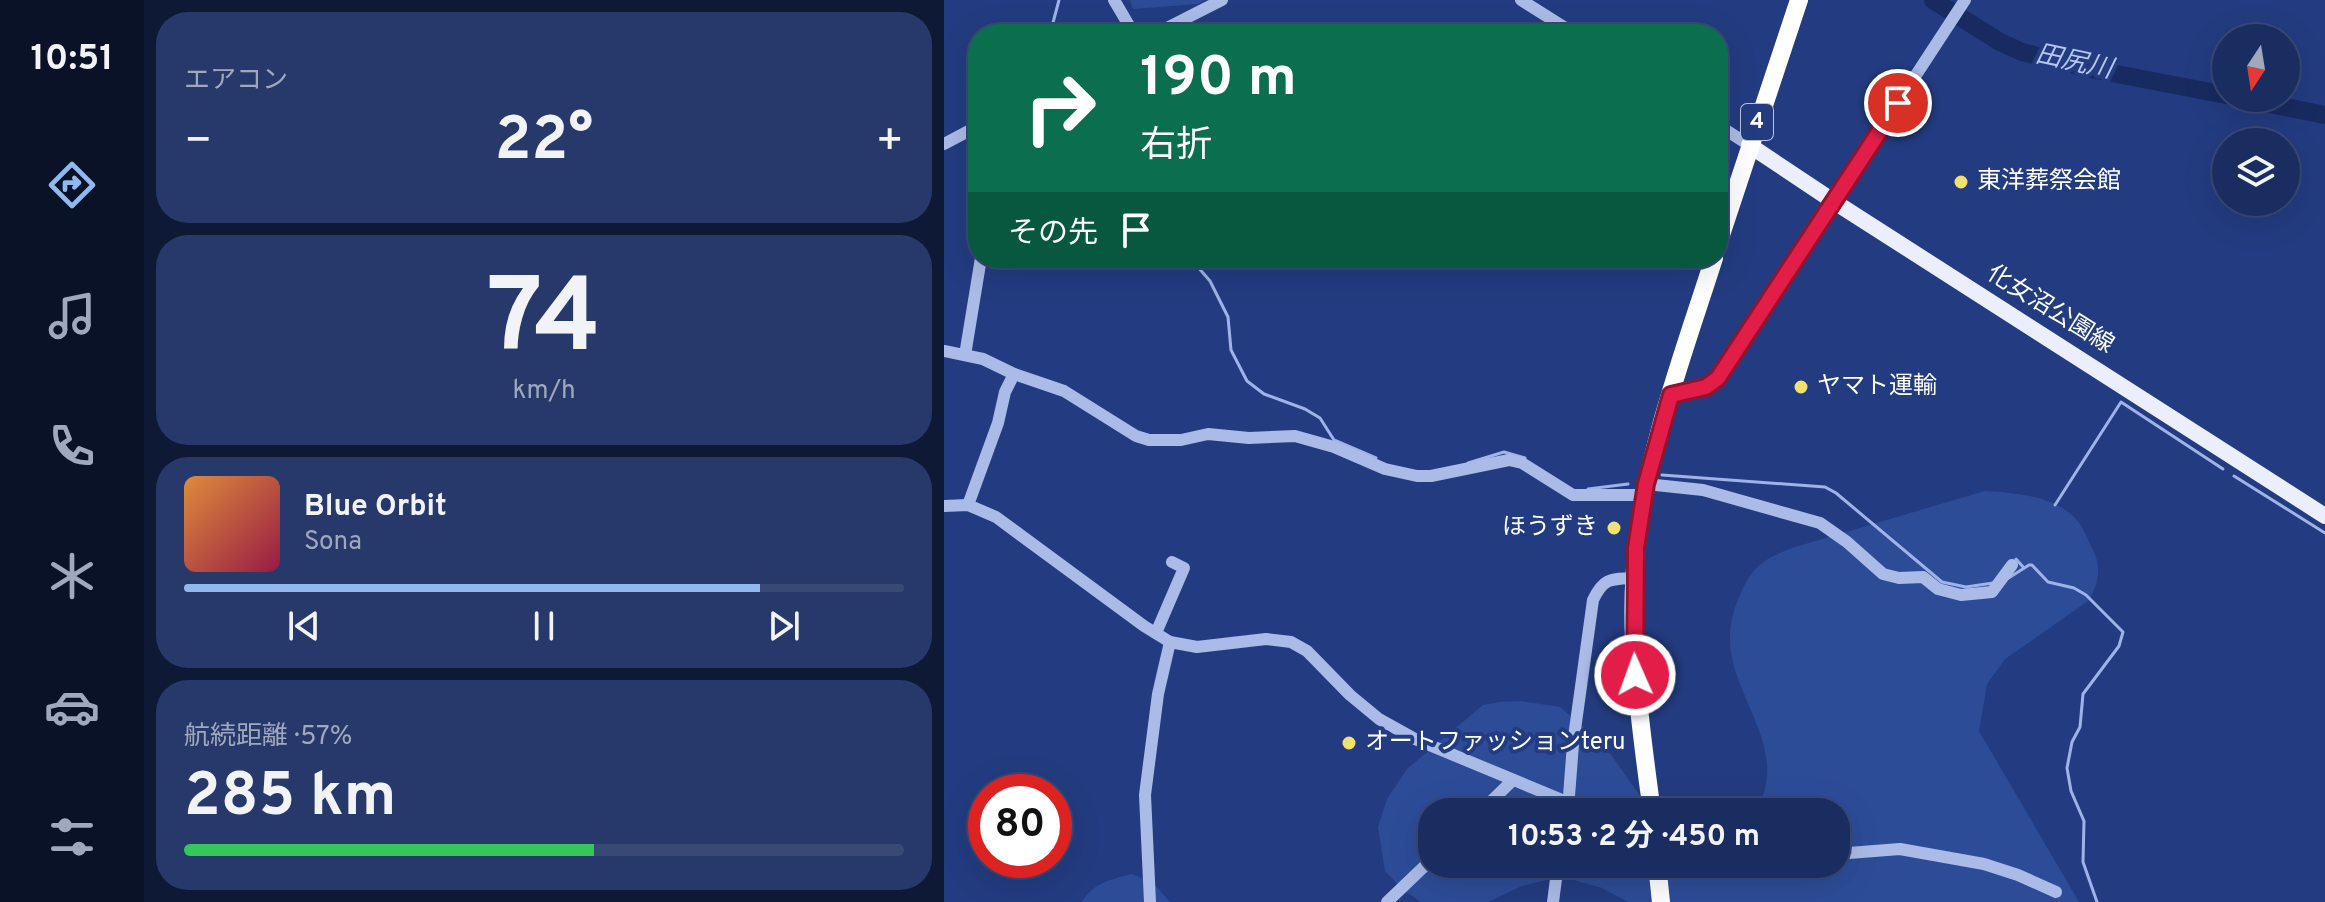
<!DOCTYPE html>
<html lang="ja">
<meta charset="utf-8">
<style>
:root{--surface:#1a2d61;--page:#27396a;--text:#f1f3f6;--muted:#9fa8bd;--line:#384976;--accent:#90b9f0}
body{margin:0;font-family:Overpass,"Noto Sans JP",sans-serif;background:var(--page);color:var(--text);height:100vh;display:flex;flex-direction:column;font-size:30px;white-space:nowrap}
*{box-sizing:border-box;margin:0}
p{font-size:26px;color:var(--muted)}
.icon{flex:none;width:44px;height:44px;fill:none;stroke:currentColor;stroke-width:2;stroke-linecap:round;stroke-linejoin:round}
.map{position:relative;flex:1;overflow:hidden}
.sheet{display:flex;flex-direction:column;gap:12px;padding:12px;background:#0e1935;width:800px}
.sheet>*{flex:none}
.hud{position:absolute;left:24px;top:24px;width:760px;height:244px;border-radius:32px;box-shadow:0 8px 32px #0002,0 0 0 2px var(--line);background:#0b6e4f;color:#fff;overflow:hidden}
.needle{width:52px;rotate:192deg}
.fabs{position:absolute;left:1268px;top:24px;display:grid;gap:16px}
.fabs a{display:grid;place-items:center;width:88px;height:88px;border-radius:50%;background:var(--surface);box-shadow:0 8px 32px #0002,0 0 0 2px var(--line);font-size:40px}
.speed{position:absolute;left:24px;top:774px;display:flex;gap:16px;font-size:40px;font-weight:700;text-align:center}
.speed>*{display:grid;place-content:center;width:104px;height:104px;border-radius:50%;background:var(--surface);box-shadow:0 8px 32px #0002,0 0 0 2px var(--line);line-height:1}
.speed .limit{border:12px solid #d22;background:#fff;color:#111}
.pin{position:absolute;display:grid;place-items:center;width:68px;height:68px;color:#fff;margin:-34px;border:4px solid #fff;border-radius:50%;box-shadow:0 2px 8px #0007}
.me{position:absolute;width:88px;margin:-44px;rotate:358deg;stroke-linejoin:round;filter:drop-shadow(0 0 6px #0008)}
.turn{display:flex;align-items:center;gap:28px;height:168px;padding:0 40px;font-size:36px}
.turn .icon{width:104px;height:104px;stroke-width:2.5}
.turn b{display:block;font-size:56px;line-height:68px}
.then{display:flex;align-items:center;height:76px;padding:0 40px;background:#0003;gap:16px;font-size:30px}
.big{font-size:60px;font-weight:700;line-height:1.1}
.sheet .widget{flex:1;display:flex;flex-direction:column;justify-content:center;gap:12px;min-width:0;padding:0 28px;border-radius:32px;background:var(--page)}
.sheet .dial{align-items:center;gap:0}
.dial b{font-size:104px;line-height:1}
.song{display:flex;align-items:center;gap:24px}
.cover{width:96px;height:96px;border-radius:12px;background:linear-gradient(135deg,hsl(30 70% 55%),hsl(340 70% 35%))}
.played{height:8px;border-radius:4px;background:linear-gradient(90deg,var(--accent) 80%,var(--line) 80%)}
.keys{display:flex;justify-content:space-around;direction:ltr}
.heat{display:flex;justify-content:space-between;align-items:center;font-size:44px;direction:ltr}
.charge{height:12px;border-radius:6px;background:linear-gradient(90deg,#34c759 57%,var(--line) 0)}
.trip{position:absolute;left:474px;top:798px;width:432px;height:80px;border-radius:32px;background:var(--surface);box-shadow:0 8px 32px #0002,0 0 0 2px var(--line);font-weight:700;line-height:80px;text-align:center}
main{display:flex;flex:1;min-height:0}
.dock{display:flex;flex-direction:column;width:144px;justify-content:space-around;align-items:center;background:#0a1227;color:var(--muted)}
.dock .icon{width:56px;height:56px}
.dock .on{color:var(--accent)}
.dock b{font-size:36px;color:var(--text)}
.map>svg:first-child{display:block}
.green{fill:#2d4c98}
.lines{fill:none;stroke-linecap:round;stroke-linejoin:round}
.stream{stroke:#9eb4e8;stroke-width:3}
.river{stroke:#182b60;stroke-width:18}
.minor{stroke:#aabbe7;stroke-width:12}
.major{stroke:#ebeffd;stroke-width:16}
.highway{stroke:#fff;stroke-width:18}
.route-casing{stroke:#92132f;stroke-width:20}
.route{stroke:#e11d48;stroke-width:14}
.poi-dot{fill:#f2e26d;stroke:#233c81;stroke-width:3}
.labels{text-anchor:middle;dominant-baseline:central;stroke-width:8;stroke-linejoin:round;paint-order:stroke}
.shield{fill:#233c81;stroke:#bdc4d9;stroke-width:2}
.shield-label{font-size:22px;font-weight:bold;fill:#fff}
.poi-label{font-size:24px;fill:#fff;stroke:#233c81;text-anchor:start}
.street-label{font-size:24px;fill:#fff;stroke:#233c81}
.water-label{font-size:26px;font-style:italic;fill:#b5c6ef;stroke:#233c81}
</style>
<main>
<nav class="dock">
<b>10:51</b>
<svg class="icon on" aria-label="directions" viewBox="0 0 24 24"><path d="M12 3l9 9-9 9-9-9zM9 14v-3h6M13 9l2 2-2 2"/></svg>
<svg class="icon" aria-label="music" viewBox="0 0 24 24"><path d="M9 18V5l10-2v13"/><circle cx="6" cy="18" r="3"/><circle cx="16" cy="16" r="3"/></svg>
<svg class="icon" aria-label="phone" viewBox="0 0 24 24"><path d="M5 4h4l2 5-3 2q2 4 5 5l2-3 5 2v4C11 20 4 13 5 4z"/></svg>
<svg class="icon" aria-label="climate" viewBox="0 0 24 24"><path d="M12 3v18M4 7l16 10M4 17L20 7"/></svg>
<svg class="icon" aria-label="car" viewBox="0 0 24 24"><path d="M5 17H2v-5l4-1 3-4h7l3 4 3 1v5h-3M9 17h6M6 11h13"/><circle cx="7" cy="17" r="2"/><circle cx="17" cy="17" r="2"/></svg>
<svg class="icon" aria-label="filters" viewBox="0 0 24 24"><path d="M4 7h16M4 17h16"/><circle cx="9" cy="7" r="2"/><circle cx="15" cy="17" r="2"/></svg>
</nav>
<section class="sheet">
<div class="widget"><p>エアコン</p>
<div class="heat"><a>−</a><b class="big">22°</b><a>+</a></div>
</div>
<div class="widget dial"><b>74</b><p>km/h</p></div>
<div class="widget">
<div class="song"><i class="cover"></i><div><b>Blue Orbit</b><p>Sona</p></div></div>
<div class="played"></div>
<div class="keys"><svg class="icon" aria-label="previous" viewBox="0 0 24 24"><path d="M18 5L8 12l10 7zM5 5v14"/></svg><svg class="icon" aria-label="pause" viewBox="0 0 24 24"><path d="M8 5v14M16 5v14"/></svg><svg class="icon" aria-label="next" viewBox="0 0 24 24"><path d="M6 5l10 7-10 7zM19 5v14"/></svg></div>
</div>
<div class="widget"><p>航続距離 · 57%</p><b class="big">285 km</b><div class="charge"></div></div>
</section>
<div class="map">
<svg width="1381" height="902" viewBox="0 0 1381 902">
<rect width="100%" height="100%" fill="#233c81"/>
<!-- green -->
<g class="green">
<polygon points="186,0 261,0 254,4 189,9"/>
<path d="M 1041,491 C 1070,493 1106,495 1129,516 C 1138,524 1143,538 1148,548 C 1158,566 1155,585 1144,601 L 1061,659 L 1043,684 L 1035,731 L 1135,902 L 684,902 L 658,888 L 630,880 L 606,879 L 578,886 L 544,902 L 477,902 L 458,889 L 441,871 L 434,827 L 443,799 L 463,769 L 539,705 L 556,702 L 577,701 L 616,707 L 659,743 L 707,812 L 488,812 L 488,864 L 892,864 L 892,812 L 810,812 C 851,753 784,695 786,637 C 786,623 790,608 796,595 C 808,566 820,559 848,548 Z"/>
<path d="M 188,874 L 209,883 L 226,902 L 138,902 C 149,883 168,879 188,874 Z"/>
</g>
<g class="lines">
<!-- stream -->
<g class="stream">
<polyline points="106,34 115,0"/>
<polyline points="246,258 266,281 284,317 287,350 303,381 320,394 361,409 376,418 390,440 432,458"/>
<polyline points="524,463 560,452 581,458"/>
<polyline points="718,475 881,487 892,493 998,582 1022,587 1049,583"/>
<polyline points="1290,476 1381,533"/>
<polyline points="644,489 684,484"/>
<polyline points="1111,505 1177,402 1279,469"/>
<polyline points="1072,559 1080,568"/>
<polyline points="1063,579 1085,565 1088,565 1104,582 1130,588 1142,595 1179,632 1175,646 1139,694 1136,727 1128,742 1123,768 1127,791 1140,821 1139,862 1153,902"/>
</g>
<!-- river -->
<g class="river">
<polyline points="989,0 1056,42 1078,52 1152,70 1282,95"/>
<polyline points="1295,98 1381,115"/>
</g>
<!-- minor -->
<g class="minor">
<polyline points="170,0 190,34"/>
<polyline points="577,0 631,34"/>
<polyline points="211,34 278,0"/>
<polyline points="774,125 805,145"/>
<polyline points="0,144 34,126"/>
<polyline points="0,351 39,359 70,374 120,391 192,436 205,440 237,440 264,434 305,438 351,436 390,447 441,469 473,476 487,476 565,460 578,463 629,495 700,495"/>
<polyline points="21,355 37,258"/>
<polyline points="727,395 762,387 774,378 1021,0"/>
<polyline points="702,484 759,490 876,523 903,542 939,574 955,578 979,577 994,589 1017,595 1048,592 1068,565"/>
<polyline points="24,505 54,423 61,392 70,374"/>
<polyline points="0,506 24,505 52,517 200,626 226,642 253,647 322,639 347,642 363,651 406,695 435,719 471,739 647,812"/>
<polyline points="212,633 240,568 228,562"/>
<path d="M 624,809 L 629,744 L 649,600 C 660,577 667,579 692,578"/>
<polyline points="536,812 568,781"/>
<polyline points="892,854 956,849 1040,864 1074,875 1112,892"/>
<polyline points="206,902 201,795 214,694 226,642"/>
<polyline points="443,902 488,859"/>
<polyline points="609,902 614,864"/>
</g>
<!-- major -->
<polyline class="major" points="805,145 889,201 1381,516"/>
<!-- highway -->
<g class="highway">
<polyline points="774,244 855,0"/>
<path d="M 708,812 C 696,724 683,634 693,545 C 704,447 740,352 770,258"/>
<polyline points="713,864 717,902"/>
</g>
</g>
<g class="lines">
<!-- route casing -->
<g class="route-casing">
<polyline id="route" points="691,675 692,548 702,484 727,395 762,387 774,378 954,103"/>
</g>
<!-- route -->
<use href="#route" class="route"/>
</g>
<!-- markers -->
<g class="poi-dot">
<circle cx="1017" cy="182" r="8"/>
<circle cx="857" cy="387" r="8"/>
<circle cx="670" cy="528" r="8"/>
<circle cx="405" cy="743" r="8"/>
</g>
<g class="labels">
<!-- shield labels -->
<rect class="shield" x="797" y="104" width="32" height="36" rx="6"/>
<g class="shield-label">
<text x="813" y="122">4</text>
</g>
<!-- poi labels -->
<g class="poi-label">
<text x="1033" y="182">東洋葬祭会館</text>
<text x="873" y="387">ヤマト運輸</text>
<text x="654" y="528" text-anchor="end">ほうずき</text>
<text x="421" y="743">オートファッションteru</text>
</g>
<!-- street labels -->
<g class="street-label">
<text transform="translate(1106 310) rotate(32)">化女沼公園線</text>
</g>
<!-- water labels -->
<g class="water-label">
<text transform="translate(1130 63) rotate(12)">田尻川</text>
</g>
</g>
</svg>
<div class="fabs">
<a><svg class="needle" viewBox="-14 -14 28 28"><path d="M0-13l5 13h-10z" fill="#e53935"/><path d="M0 13l5-13h-10z" fill="#9fa8bd"/></svg></a>
<a><svg class="icon" aria-label="layers" viewBox="0 0 24 24"><path d="M12 4l9 5-9 5-9-5zM3 14l9 5 9-5"/></svg></a>
</div>
<div class="speed"><div class="limit">80</div></div>
<div class="pin" style="left:954px;top:103px;background:#d93025"><svg class="icon" aria-label="arrive" viewBox="0 0 24 24"><path d="M6 21V4h12l-3 4 3 4H6"/></svg></div>
<svg class="me" style="left:691px;top:675px" viewBox="-20 -20 40 40"><circle r="17" fill="#e11d48" stroke="#fff" stroke-width="3"/><path d="M0-11L8 9 0 5-8 9z" fill="#fff"/></svg>
<div class="trip">10:53 · 2 分 · 450 m</div>
<div class="hud">
<div class="turn"><svg class="icon" aria-label="right" viewBox="0 0 24 24"><path d="M7 20v-9h11M14 6l5 5-5 5"/></svg><div><b>190 m</b>右折</div></div>
<div class="then">その先<svg class="icon" aria-label="arrive" viewBox="0 0 24 24"><path d="M6 21V4h12l-3 4 3 4H6"/></svg></div>
</div>
</div>
</main>
